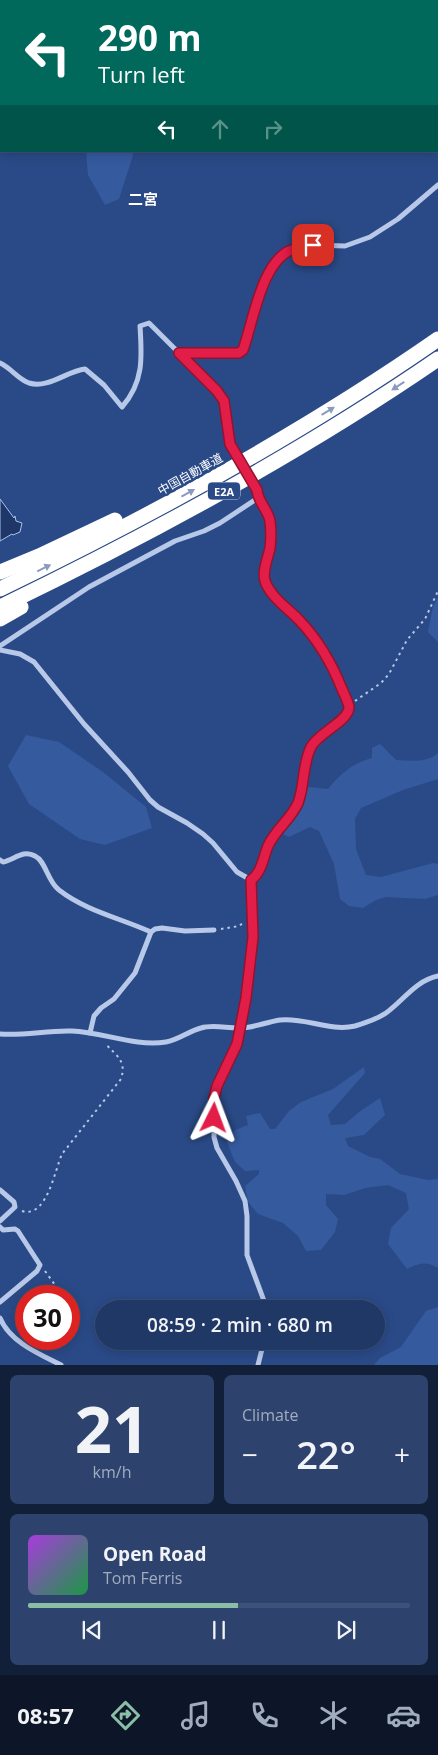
<!DOCTYPE html>
<meta charset="utf-8">
<style>
:root{--surface:#203865;--page:#2d436e;--text:#f1f3f6;--muted:#a2acbf;--line:#3d5279;--accent:#8abfa5}
body{margin:0;font-family:"Open Sans","Noto Sans JP",sans-serif;background:var(--page);color:var(--text);height:100vh;display:flex;flex-direction:column;font-size:19px;white-space:nowrap}
*{box-sizing:border-box;margin:0}
p{font-size:16px;color:var(--muted)}
.icon{flex:none;width:28px;height:28px;fill:none;stroke:currentColor;stroke-width:2;stroke-linecap:round;stroke-linejoin:round}
.map{position:relative;height:1365px;overflow:hidden}
.drawer{display:flex;flex-direction:column;gap:10px;padding:10px;background:#121f38;flex:1}
.drawer>*{flex:none}
.top-card{position:absolute;left:0px;top:0px;width:439px;height:152px;box-shadow:0 2px 12px #0003,0 0 0 1px var(--line);background:#00695c;color:#fff;overflow:hidden}
.speed{position:absolute;left:15px;top:1285px;display:flex;gap:10px;font-size:25px;font-weight:700;text-align:center}
.speed>*{display:grid;place-content:center;width:65px;height:65px;border-radius:50%;background:var(--surface);box-shadow:0 2px 12px #0003,0 0 0 1px var(--line);line-height:1}
.speed .limit{border:8px solid #d22;background:#fff;color:#111}
.pin{position:absolute;display:grid;place-items:center;width:42px;height:42px;color:#fff;margin:-21px;border-radius:10px;box-shadow:0 2px 8px #0006}
.me{position:absolute;width:55px;margin:-28px;rotate:3deg;stroke-linejoin:round;filter:drop-shadow(0 0 4px #0008)}
.turn{display:flex;align-items:center;gap:18px;height:105px;padding:0 15px;font-size:22px}
.turn .icon{width:65px;height:65px;stroke-width:2.5}
.turn b{display:block;font-size:35px;line-height:42px}
.lanes{display:flex;align-items:center;height:48px;padding:0 15px;background:#0003;justify-content:center;gap:25px;direction:ltr}
.lanes .off{opacity:.35}
.big{font-size:38px;font-weight:600;line-height:1.1}
.drawer .widget{flex:1;display:flex;flex-direction:column;justify-content:center;gap:8px;min-width:0;padding:0 18px;border-radius:8px;background:var(--page)}
.drawer .dial{align-items:center;gap:0}
.dial b{font-size:65px;line-height:1}
.song{display:flex;align-items:center;gap:15px}
.cover{width:60px;height:60px;border-radius:8px;background:linear-gradient(135deg,hsl(280 70% 55%),hsl(140 70% 35%))}
.played{height:5px;border-radius:2px;background:linear-gradient(90deg,var(--accent) 55%,var(--line) 55%)}
.keys{display:flex;justify-content:space-around;direction:ltr}
.heat{display:flex;justify-content:space-between;align-items:center;font-size:28px;direction:ltr}
.drawer .tiles{flex:1;display:grid;gap:10px;grid-template-columns:1fr 1fr}
.widget:last-child{grid-column:span 2}
.trip{position:absolute;left:95px;top:1300px;width:290px;height:50px;border-radius:25px;background:var(--surface);box-shadow:0 2px 12px #0003,0 0 0 1px var(--line);font-weight:600;line-height:50px;text-align:center}
.tabs{display:flex;height:80px;justify-content:space-around;align-items:center;background:#0d1628;color:var(--muted)}
.tabs .icon{width:35px;height:35px}
.tabs .current{color:var(--accent)}
.tabs b{font-size:22px;color:var(--text)}
.map>svg:first-child{display:block}
.green{fill:#355a9e}
.water{fill:#1e3768;stroke:#acc2e8}
.lines{fill:none;stroke-linecap:round;stroke-linejoin:round}
.river{stroke:#1e3768;stroke-width:19}
.path{stroke:#b7c8e8;stroke-width:2;stroke-dasharray:2.5 4;stroke-linecap:butt}
.street{stroke:#b7c8e8;stroke-width:5}
.secondary{stroke:#e0e8f7;stroke-width:10}
.highway{stroke:#fff;stroke-width:15}
.street-bridge{stroke:#b7c8e8;stroke-width:5}
.oneway{fill:#8a9bbd}
.route-casing{stroke:#92132f;stroke-width:12}
.route{stroke:#e11d48;stroke-width:9}
.labels{text-anchor:middle;dominant-baseline:central;stroke-width:5;stroke-linejoin:round;paint-order:stroke}
.shield{fill:#2a4a87;stroke:#bfc9db;stroke-width:1}
.shield-label{font-size:11px;font-weight:bold;fill:#fff}
.street-label{font-size:12px;fill:#fff;stroke:#2a4a87}
.quarter-label{font-size:15px;font-weight:bold;fill:#fff;stroke:#2a4a87}
</style>
<div class="map">
<svg width="438" height="1365" viewBox="0 0 438 1365">
<rect width="100%" height="100%" fill="#2a4a87"/>
<!-- green -->
<g class="green">
<polygon points="235,0 413,0 234,1"/>
<polygon points="86,151 136,151 134,152 119,199 105,205 88,175"/>
<polygon points="438,598 438,642 428,632 433,606"/>
<polygon points="26,735 59,742 103,772 146,807 152,828 105,845 80,839 29,804 8,766"/>
<path d="M 380,744 L 396,760 C 411,761 427,763 438,753 L 438,779 L 403,790 L 361,808 L 355,819 L 356,849 L 366,875 L 381,877 L 433,863 L 438,864 L 438,895 L 425,899 L 386,897 L 376,900 L 363,908 L 349,906 L 340,899 L 334,864 L 319,831 L 310,827 L 289,837 L 283,834 L 296,814 L 302,794 L 309,787 L 328,789 C 341,773 353,763 372,758 L 372,748 Z"/>
<path d="M 364,1067 L 365,1073 L 328,1115 L 331,1125 L 345,1124 L 359,1112 L 380,1098 L 385,1115 L 364,1135 L 345,1138 L 348,1146 L 370,1157 L 380,1159 L 400,1174 L 428,1180 L 438,1179 L 438,1268 C 426,1261 419,1263 407,1269 L 388,1244 L 391,1228 L 409,1209 L 406,1193 L 388,1185 L 365,1188 L 344,1195 L 326,1194 L 326,1205 L 338,1219 L 335,1232 L 321,1250 L 306,1251 L 298,1236 L 283,1223 L 258,1214 L 248,1202 L 245,1186 L 259,1174 L 259,1170 L 245,1171 L 235,1162 L 227,1142 L 235,1130 L 248,1125 L 246,1116 L 260,1113 L 270,1129 L 275,1129 L 289,1111 L 301,1102 L 333,1089 Z"/>
<polygon points="438,1307 438,1365 374,1365 380,1358 401,1347 426,1311"/>
</g>
<!-- water -->
<polygon class="water" points="0,499 14,518 15,516 16,521 22,523 20,532 13,535 12,534 0,541"/>
<g class="lines">
<!-- river -->
<polyline class="river" points="0,33 1,33"/>
<!-- path -->
<g class="path">
<polyline points="355,701 381,683 389,674 407,640 425,619 438,591"/>
<polyline points="221,929 239,926 244,922"/>
<path d="M 22,1211 C 47,1219 55,1169 62,1154 L 121,1079 C 127,1060 116,1056 105,1043"/>
<polyline points="45,1271 63,1296"/>
<polyline points="69,1304 75,1313"/>
</g>
<!-- street -->
<g class="street">
<polyline points="41,1 41,0"/>
<polyline points="0,11 1,11"/>
<polyline points="179,353 239,353 243,350 263,287 274,263 288,251 313,245 345,246 370,237 398,219 438,185"/>
<path d="M 0,363 C 11,368 18,379 29,383 C 48,389 67,371 85,369 L 104,385 L 122,407 C 144,382 142,357 140,326 L 149,323 L 217,391 L 224,401 L 230,444"/>
<path d="M 0,646 L 89,587 L 175,541 L 204,531 L 220,523 L 258,498 L 270,521 L 271,546 L 264,571 L 265,581 L 272,592 L 300,621 L 321,646 L 338,679 L 349,708 C 341,728 318,730 309,753 C 302,769 303,786 298,802 C 292,819 275,830 268,846 C 262,857 262,872 251,880"/>
<polyline points="0,650 20,654 34,662 84,724 128,772 150,800 158,807 187,823 203,834 213,843 237,872 251,880"/>
<path d="M 0,860 L 3,862 C 14,860 23,849 35,856 C 46,861 47,881 59,890 C 86,911 120,918 151,932"/>
<polyline points="251,880 253,937 246,997 237,1044 217,1086 214,1098 214,1137 217,1148 236,1181 245,1201 247,1216 247,1255 267,1309"/>
<polyline points="90,1033 94,1016 101,1008 114,999 135,973 151,932 155,929 162,928 185,931 214,930"/>
<path d="M 0,1034 C 24,1036 48,1030 72,1031 C 103,1032 134,1047 166,1042 C 178,1040 189,1031 201,1028 C 214,1024 229,1029 242,1028 C 255,1027 267,1022 280,1020 C 305,1017 330,1032 355,1026 C 365,1023 377,1019 386,1013 C 404,1000 415,981 438,976"/>
<polyline points="0,1190 14,1202 15,1207 0,1221"/>
<polyline points="0,1227 3,1230 15,1229 18,1231 40,1265 37,1271 0,1302"/>
<path d="M 0,1318 C 10,1342 39,1354 61,1365"/>
<polyline points="258,1365 264,1341"/>
</g>
<!-- secondary -->
<g class="secondary">
<polyline points="78,0 81,1"/>
<polyline points="104,0 107,1"/>
</g>
<!-- highway -->
<g class="highway">
<polyline points="182,1 183,0"/>
<polyline points="0,572 39,556 115,520"/>
<path d="M 0,589 C 151,516 300,435 438,339"/>
<path d="M 0,607 C 151,534 300,454 438,359"/>
<polyline points="0,619 21,607"/>
</g>
<!-- street-bridge -->
<polyline class="street-bridge" points="230,444 257,490"/>
</g>
<!-- one-way arrows -->
<defs><path id="oneway-solid" d="M-6-.8H1V-3.2L6.5 0L1 3.2V.8H-6Z" transform="scale(1.25)"/></defs>
<g class="oneway">
<use href="#oneway-solid" transform="translate(398 386) rotate(147)"/>
<use href="#oneway-solid" transform="translate(328 411) rotate(-31)"/>
<use href="#oneway-solid" transform="translate(188 493) rotate(-29)"/>
<use href="#oneway-solid" transform="translate(44 568) rotate(-26)"/>
</g>
<g class="lines">
<!-- route casing -->
<g class="route-casing">
<path id="route" d="M 214,1118 L 214,1098 L 217,1086 L 237,1044 L 246,998 L 253,937 L 251,880 C 262,872 263,858 268,846 C 275,830 291,819 298,803 C 305,785 302,765 311,747 C 318,733 349,721 349,707 C 348,701 344,694 342,689 C 332,664 319,641 300,621 C 289,609 271,598 265,581 C 262,571 268,558 270,548 C 271,540 271,529 270,521 C 268,510 258,502 257,490 L 230,444 L 224,401 L 217,391 L 179,353 L 239,353 L 243,350 C 253,322 261,267 287,252 C 294,248 305,247 313,245"/>
</g>
<!-- route -->
<use href="#route" class="route"/>
</g>
<g class="labels">
<!-- shield labels -->
<rect class="shield" x="208" y="482.5" width="32" height="17" rx="4"/>
<g class="shield-label">
<text x="224" y="491">E2A</text>
</g>
<!-- street labels -->
<g class="street-label">
<text transform="translate(190 474) rotate(-29)">中国自動車道</text>
</g>
<!-- quarter labels -->
<g class="quarter-label">
<text x="143" y="199">二宮</text>
</g>
</g>
</svg>
<div class="speed"><div class="limit">30</div></div>
<div class="pin" style="left:313px;top:245px;background:#d93025"><svg class="icon" aria-label="arrive" viewBox="0 0 24 24"><path d="M6 21V4h12l-3 4 3 4H6"/></svg></div>
<svg class="me" style="left:214px;top:1118px" viewBox="-20 -20 40 40"><path d="M0-17L14 15 0 8-14 15z" fill="#e11d48" stroke="#fff" stroke-width="4"/></svg>
<div class="trip">08:59 · 2 min · 680 m</div>
<div class="top-card">
<div class="turn"><svg class="icon" aria-label="left" viewBox="0 0 24 24"><path d="M17 20v-9H6M10 6l-5 5 5 5"/></svg><div><b>290 m</b>Turn left</div></div>
<div class="lanes"><svg class="icon" aria-label="left" viewBox="0 0 24 24"><path d="M17 20v-9H6M10 6l-5 5 5 5"/></svg><svg class="icon off" aria-label="ahead" viewBox="0 0 24 24"><path d="M12 20V5M6 11l6-6 6 6"/></svg><svg class="icon off" aria-label="right" viewBox="0 0 24 24"><path d="M7 20v-9h11M14 6l5 5-5 5"/></svg></div>
</div>
</div>
<section class="drawer">
<div class="tiles">
<div class="widget dial"><b>21</b><p>km/h</p></div>
<div class="widget"><p>Climate</p>
<div class="heat"><a>−</a><b class="big">22°</b><a>+</a></div>
</div>
<div class="widget">
<div class="song"><i class="cover"></i><div><b>Open Road</b><p>Tom Ferris</p></div></div>
<div class="played"></div>
<div class="keys"><svg class="icon" aria-label="previous" viewBox="0 0 24 24"><path d="M18 5L8 12l10 7zM5 5v14"/></svg><svg class="icon" aria-label="pause" viewBox="0 0 24 24"><path d="M8 5v14M16 5v14"/></svg><svg class="icon" aria-label="next" viewBox="0 0 24 24"><path d="M6 5l10 7-10 7zM19 5v14"/></svg></div>
</div>
</div>
</section>
<nav class="tabs">
<b>08:57</b>
<svg class="icon current" aria-label="directions" viewBox="0 0 24 24"><path d="M12 3l9 9-9 9-9-9zM9 14v-3h6M13 9l2 2-2 2"/></svg>
<svg class="icon" aria-label="music" viewBox="0 0 24 24"><path d="M9 18V5l10-2v13"/><circle cx="6" cy="18" r="3"/><circle cx="16" cy="16" r="3"/></svg>
<svg class="icon" aria-label="phone" viewBox="0 0 24 24"><path d="M5 4h4l2 5-3 2q2 4 5 5l2-3 5 2v4C11 20 4 13 5 4z"/></svg>
<svg class="icon" aria-label="climate" viewBox="0 0 24 24"><path d="M12 3v18M4 7l16 10M4 17L20 7"/></svg>
<svg class="icon" aria-label="car" viewBox="0 0 24 24"><path d="M5 17H2v-5l4-1 3-4h7l3 4 3 1v5h-3M9 17h6M6 11h13"/><circle cx="7" cy="17" r="2"/><circle cx="17" cy="17" r="2"/></svg>
</nav>
